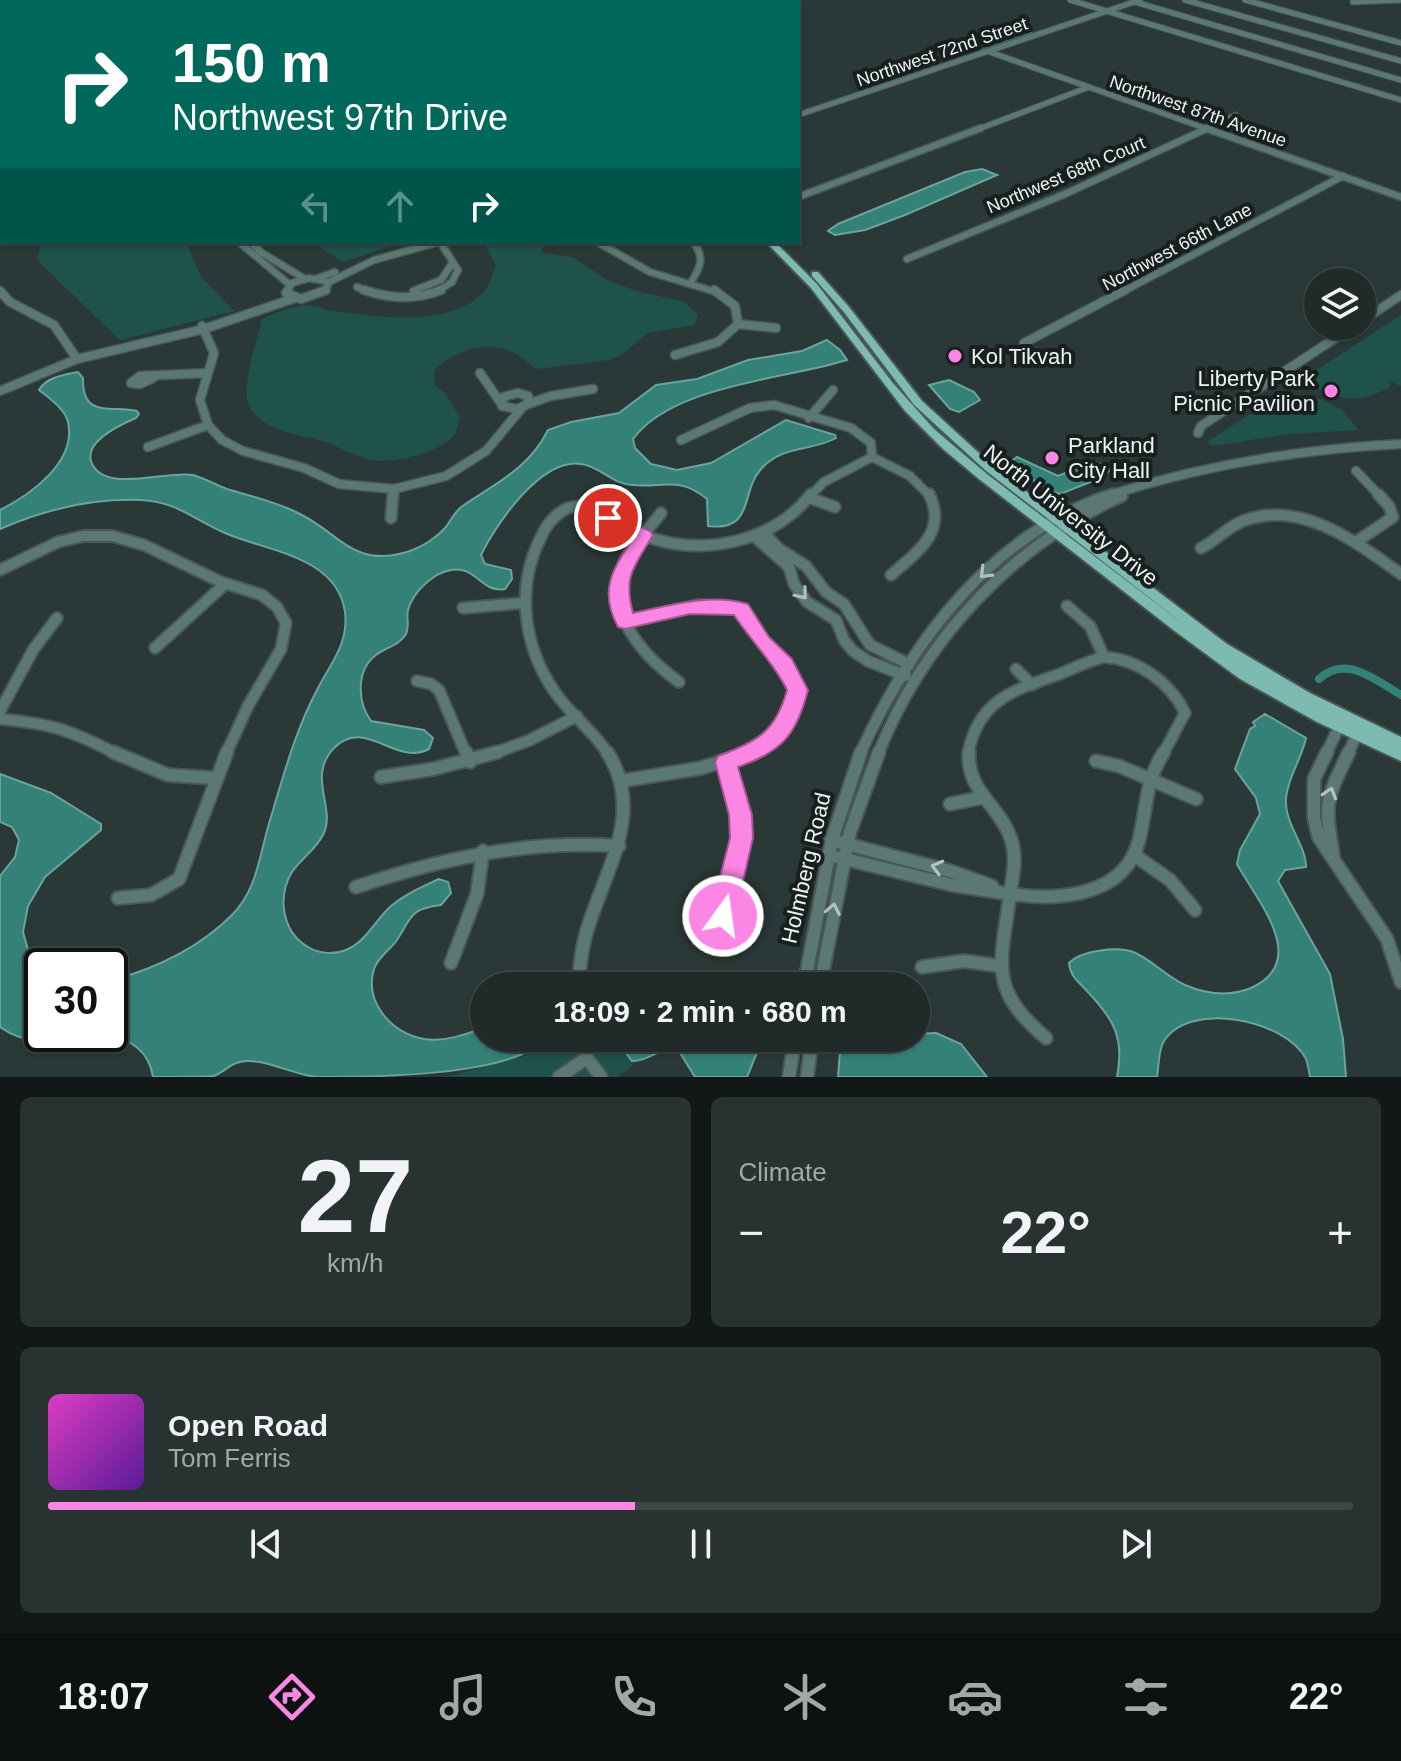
<!DOCTYPE html>
<meta charset="utf-8">
<style>
:root{--surface:#202b29;--page:#283331;--text:#f1f3f6;--muted:#a2a7a8;--line:#3d4746;--accent:#fc86e4}
body{margin:0;font-family:Helvetica,sans-serif;background:var(--page);color:var(--text);height:100vh;display:flex;flex-direction:column;font-size:30px;white-space:nowrap}
*{box-sizing:border-box;margin:0}
p{font-size:26px;color:var(--muted)}
.icon{flex:none;width:44px;height:44px;fill:none;stroke:currentColor;stroke-width:2;stroke-linecap:round;stroke-linejoin:round}
.map{position:relative;height:1077px;overflow:hidden}
.sheet{display:flex;flex-direction:column;gap:20px;padding:20px;background:#121817;flex:1}
.sheet>*{flex:none}
.guide{position:absolute;left:0px;top:0px;width:800px;height:244px;box-shadow:0 2px 6px #0004,0 0 0 2px var(--line);background:#00695c;color:#fff;overflow:hidden}
.buttons{position:absolute;left:1304px;top:268px;display:grid;gap:16px}
.buttons a{display:grid;place-items:center;width:72px;height:72px;border-radius:50%;background:var(--surface);box-shadow:0 2px 6px #0004,0 0 0 2px var(--line);font-size:40px}
.speed{position:absolute;left:24px;top:948px;display:flex;gap:16px;font-size:40px;font-weight:700;text-align:center}
.speed>*{display:grid;place-content:center;width:104px;height:104px;border-radius:50%;background:var(--surface);box-shadow:0 2px 6px #0004,0 0 0 2px var(--line);line-height:1}
.speed .limit{border:4px solid #111;border-radius:12px;background:#fff;color:#111}
.pin{position:absolute;display:grid;place-items:center;width:68px;height:68px;color:#fff;margin:-34px;border:4px solid #fff;border-radius:50%;box-shadow:0 2px 8px #0007}
.me{position:absolute;width:88px;margin:-44px;rotate:14deg;stroke-linejoin:round;filter:drop-shadow(0 0 6px #0008)}
.turn{display:flex;align-items:center;gap:28px;height:168px;padding:0 40px;font-size:36px}
.turn .icon{width:104px;height:104px;stroke-width:2.5}
.turn b{display:block;font-size:56px;line-height:68px}
.lanes{display:flex;align-items:center;height:76px;padding:0 40px;background:#0003;justify-content:center;gap:40px;direction:ltr}
.lanes .off{opacity:.35}
.big{font-size:60px;font-weight:700;line-height:1.1}
.sheet .widget{flex:1;display:flex;flex-direction:column;justify-content:center;gap:12px;min-width:0;padding:0 28px;border-radius:12px;background:var(--page)}
.sheet .dial{align-items:center;gap:0}
.dial b{font-size:104px;line-height:1}
.song{display:flex;align-items:center;gap:24px}
.cover{width:96px;height:96px;border-radius:12px;background:linear-gradient(135deg,hsl(310 70% 55%),hsl(270 70% 35%))}
.played{height:8px;border-radius:4px;background:linear-gradient(90deg,var(--accent) 45%,var(--line) 45%)}
.keys{display:flex;justify-content:space-around;direction:ltr}
.heat{display:flex;justify-content:space-between;align-items:center;font-size:44px;direction:ltr}
.sheet .tiles{flex:1;display:grid;gap:20px;grid-template-columns:1fr 1fr}
.widget:last-child{grid-column:span 2}
.trip{position:absolute;left:470px;top:972px;width:460px;height:80px;border-radius:40px;background:var(--surface);box-shadow:0 2px 6px #0004,0 0 0 2px var(--line);font-weight:700;line-height:80px;text-align:center}
.tabs{display:flex;height:128px;justify-content:space-around;align-items:center;background:#0d1110;color:var(--muted)}
.tabs .icon{width:56px;height:56px}
.tabs .on{color:var(--accent)}
.tabs b{font-size:36px;color:var(--text)}
.map>svg:first-child{display:block}
.green{fill:#20524c}
.water{fill:#348178;stroke:#6ba49d;stroke-width:2}
.lines{fill:none;stroke-linecap:round;stroke-linejoin:round}
.canal-far1{stroke:#348178;stroke-width:4}
.canal{stroke:#348178;stroke-width:8}
.minor-far4-casing{stroke:#495755;stroke-width:7}
.minor-far3-casing{stroke:#495755;stroke-width:9}
.minor-far2-casing{stroke:#495755;stroke-width:11}
.minor-far1-casing{stroke:#495755;stroke-width:14}
.minor-casing{stroke:#495755;stroke-width:16}
.major-casing{stroke:#495755;stroke-width:4}
.minor-far4{stroke:#5b7874;stroke-width:5}
.minor-far3{stroke:#5b7874;stroke-width:6}
.minor-far2{stroke:#5b7874;stroke-width:8}
.minor-far1{stroke:#5b7874;stroke-width:10}
.minor{stroke:#5b7874;stroke-width:12}
.major{fill:#7cbab2;fill-rule:evenodd}
.oneway{stroke:#b1c3c0}
.route{fill:#fc86e4;stroke:#a45794;stroke-width:2}
.poi-dot{fill:#fc86e4;stroke:#181f1e;stroke-width:3}
.labels{text-anchor:middle;dominant-baseline:central;stroke-width:8;stroke-linejoin:round;paint-order:stroke}
.far-street-label{font-size:18px;fill:#ebf5f3;stroke:#181f1e}
.poi-label{font-size:22px;fill:#ebf5f3;stroke:#181f1e;text-anchor:start}
.street-label{font-size:22px;fill:#ebf5f3;stroke:#181f1e}
</style>
<div class="map">
<svg width="1401" height="1077" viewBox="0 0 1401 1077">
<rect width="100%" height="100%" fill="#2a3937"/>
<!-- green -->
<g class="green">
<polygon points="43,242 186,242 201,277 234,311 120,340 41,264 37,257"/>
<polygon points="312,242 399,242 399,243 343,262"/>
<path d="M 484,242 L 545,242 L 541,252 L 574,258 L 607,280 L 636,291 L 685,302 L 698,316 L 694,325 L 648,333 L 621,355 L 609,360 L 537,369 C 528,364 519,354 510,351 C 482,341 453,351 434,371 L 435,385 L 446,394 L 460,418 C 458,423 457,431 454,435 C 439,454 389,465 367,459 C 356,457 336,445 322,441 C 299,434 258,431 248,403 C 242,384 257,340 262,319 C 280,311 308,299 326,310 C 370,316 446,329 482,294 C 489,287 492,276 496,266 Z"/>
<path d="M 1401,315 L 1401,386 L 1389,381 L 1391,387 C 1352,406 1338,399 1300,381 Z"/>
<polygon points="1275,398 1301,410 1318,398 1341,409 1359,430 1288,434 1213,446 1207,442"/>
<polygon points="546,1038 615,1038 634,1064 618,1077 446,1077 525,1056"/>
</g>
<!-- water -->
<g class="water">
<polygon points="982,169 997,175 905,215 865,230 835,235 828,231 838,224 965,172"/>
<path d="M 827,340 L 840,350 L 847,360 C 787,379 672,385 633,439 L 635,448 L 651,464 L 677,470 L 711,463 L 786,420 L 835,435 L 836,438 C 811,452 784,444 761,469 C 740,492 755,532 708,526 L 707,499 C 679,476 664,488 632,485 C 612,484 600,466 581,464 C 541,458 496,524 481,555 L 485,564 L 511,570 L 512,579 L 505,589 C 482,594 476,565 451,570 C 433,573 413,592 408,610 C 406,618 410,626 406,634 C 399,646 386,647 376,655 C 356,670 357,702 371,721 L 424,730 L 433,738 L 429,749 C 396,767 365,716 334,748 C 306,777 337,808 323,835 C 316,849 301,859 292,872 C 277,897 282,932 308,947 C 320,954 335,955 348,949 C 367,940 376,919 391,906 C 405,894 422,887 439,879 L 448,882 L 451,893 L 441,905 C 409,909 412,917 397,940 C 390,950 378,957 374,969 C 364,1002 391,1033 424,1039 C 443,1042 467,1035 484,1027 L 484,1038 L 546,1038 C 514,1077 368,1077 317,1077 C 294,1075 269,1060 246,1061 C 231,1062 226,1071 214,1076 C 203,1077 167,1077 153,1077 C 149,1050 130,1039 104,1034 L 110,1034 L 110,981 C 154,969 199,948 232,915 C 256,891 259,859 268,827 C 282,781 294,733 317,690 C 330,664 349,644 345,612 C 337,556 266,551 225,533 C 194,520 178,502 141,500 C 91,498 46,509 0,529 L 0,510 C 30,495 77,462 68,422 C 65,409 49,398 39,390 C 46,377 64,375 78,372 L 83,378 C 82,419 111,405 137,411 L 139,414 L 136,418 C 122,424 85,441 91,461 C 102,495 167,470 193,475 C 204,478 216,485 227,489 C 250,496 273,501 296,512 C 340,532 353,570 410,551 C 422,547 436,538 445,528 C 452,520 454,511 464,505 C 498,482 529,468 548,430 L 571,422 L 619,413 L 656,385 L 697,379 L 748,360 L 802,351 Z"/>
<polygon points="949,380 974,392 980,400 959,412 950,409 929,385"/>
<path d="M 1017,457 L 1058,476 L 1094,462 L 1108,466 L 1109,471 L 1101,478 L 1060,494 C 1043,490 1023,474 1013,460 Z"/>
<path d="M 1265,714 L 1306,738 C 1302,758 1287,779 1286,799 C 1284,823 1307,847 1306,867 L 1285,870 L 1278,881 L 1330,974 L 1343,1039 L 1346,1077 L 1310,1077 C 1309,1072 1308,1064 1306,1059 C 1286,1020 1190,1000 1164,1041 C 1158,1050 1159,1066 1157,1077 L 1117,1077 C 1125,1037 1113,1018 1086,990 C 1078,981 1070,976 1069,963 C 1080,951 1117,946 1133,952 C 1148,957 1167,977 1185,985 C 1206,994 1229,997 1251,988 C 1311,961 1257,901 1237,864 L 1240,850 L 1260,814 L 1256,798 L 1235,769 L 1250,729 L 1255,726 L 1253,722 Z"/>
<path d="M 0,774 L 51,793 L 101,824 L 101,830 L 45,877 L 28,906 L 23,932 L 29,953 L 42,969 L 42,1034 L 95,1034 C 60,1039 31,1049 0,1027 L 0,876 L 15,857 L 19,840 L 12,827 L 0,822 Z"/>
<polygon points="936,1033 961,1044 987,1077 838,1077 841,1038 916,1038 916,1034"/>
<path d="M 615,1038 L 763,1038 L 747,1077 L 695,1077 L 677,1048 C 660,1047 648,1062 632,1061 Z"/>
</g>
<g class="lines">
<!-- canal-far1 -->
<polyline class="canal-far1" points="982,51 1031,34"/>
<!-- canal -->
<path class="canal" d="M 1319,679 C 1346,654 1375,680 1401,695"/>
<!-- minor-far4 casing -->
<g class="minor-far4-casing">
<g id="minor-far4">
<polyline points="93,0 100,2"/>
<polyline points="267,0 274,0"/>
<polyline points="1070,0 1401,100"/>
<polyline points="1185,0 1401,61"/>
<polyline points="1245,0 1401,43"/>
<polyline points="0,1 7,0"/>
<polyline points="59,2 71,0"/>
<polyline points="117,2 128,0"/>
<polyline points="1135,2 1401,80"/>
<polyline points="1353,2 1400,0"/>
<polyline points="987,51 1210,130"/>
<polyline points="798,115 1140,0"/>
<polyline points="976,130 1089,87"/>
<polyline points="1204,130 1236,115"/>
</g>
</g>
<!-- minor-far3 casing -->
<g class="minor-far3-casing">
<g id="minor-far3">
<polyline points="1205,128 1401,197"/>
<polyline points="798,197 981,128"/>
<polyline points="239,242 290,285"/>
<polyline points="250,242 262,253 305,279"/>
<polyline points="597,242 650,272 716,292"/>
<polyline points="907,259 1065,194 1208,128"/>
<polyline points="318,278 335,272"/>
<path d="M 691,282 C 701,267 705,257 693,242"/>
<polyline points="327,283 374,260 439,242"/>
<polyline points="357,287 369,292"/>
<polyline points="413,291 441,280 453,262"/>
<polyline points="287,292 292,283 309,278 325,281 328,285 323,292"/>
<polyline points="436,292 452,282 458,270 440,242"/>
<polyline points="1122,292 1343,176"/>
</g>
</g>
<!-- minor-far2 casing -->
<g class="minor-far2-casing">
<g id="minor-far2">
<polyline points="288,290 286,293 301,299 326,290"/>
<path d="M 364,290 C 390,299 416,300 441,290"/>
<polyline points="0,291 10,302 54,325 77,359"/>
<polyline points="1362,321 1401,295"/>
<polyline points="738,324 776,328"/>
<polyline points="202,326 214,353 200,400 208,425 222,440 243,451 304,468 339,484 394,489 446,476 486,451 522,408"/>
<polyline points="1024,343 1125,290"/>
<polyline points="675,355 718,342 738,324 735,306 714,290"/>
<polyline points="480,373 500,402"/>
<polyline points="153,378 140,384 131,383 140,376 207,373"/>
<polyline points="0,391 77,359 204,329 295,298"/>
<polygon points="518,393 528,396 528,404 517,409 502,406 503,397"/>
<polyline points="528,404 551,396 593,389"/>
<polyline points="809,418 833,390"/>
<polyline points="1198,433 1201,426 1354,326"/>
<polyline points="681,440 750,408 774,405 851,428 871,443 872,457"/>
<polyline points="148,447 208,425"/>
<polyline points="872,457 910,476 930,496"/>
<polyline points="1356,471 1380,496"/>
<polyline points="393,496 394,489"/>
<polyline points="810,496 824,482 872,457"/>
<path d="M 1107,496 C 1203,465 1300,449 1401,444"/>
</g>
</g>
<!-- minor-far1 casing -->
<g class="minor-far1-casing">
<g id="minor-far1">
<polyline points="810,498 835,507"/>
<path d="M 661,513 C 649,529 632,544 624,563 C 603,612 642,655 679,682"/>
<polyline points="391,518 393,494"/>
<polyline points="763,532 779,549 806,566 826,592 844,604 870,645 909,664"/>
<polyline points="754,536 789,567 794,584 807,602 836,620 844,640 853,651 868,661 906,676"/>
<polyline points="1356,542 1393,517 1389,506 1378,494"/>
<path d="M 1201,548 C 1216,541 1227,527 1243,521 C 1301,499 1356,542 1401,574"/>
<polyline points="0,570 58,542 83,536 112,536 144,545 221,582 262,595 277,607 286,623 281,649 248,706 226,754"/>
<path d="M 891,575 C 917,552 948,532 929,494"/>
<polyline points="1067,606 1090,626 1104,657"/>
<polyline points="463,608 524,603"/>
<path d="M 625,622 L 698,605 L 741,609 C 760,639 783,659 798,690 C 789,719 777,742 747,754"/>
<polyline points="155,648 225,584"/>
<polyline points="1016,669 1032,685"/>
<polyline points="417,681 431,684 439,690 466,754"/>
<polyline points="0,711 33,650 57,618"/>
<path d="M 0,719 C 53,724 70,730 117,754"/>
<polyline points="492,754 530,740 577,716"/>
<path d="M 608,754 C 595,733 575,718 560,699 C 525,654 514,592 540,539 C 547,523 560,506 580,506 C 602,506 620,526 640,534 C 699,558 772,544 811,494"/>
<path d="M 860,754 C 911,642 992,533 1113,494"/>
<path d="M 878,754 C 923,641 1011,546 1122,496"/>
<path d="M 968,754 C 978,701 1011,691 1057,675 C 1072,669 1088,661 1104,657 C 1138,659 1171,683 1185,713 L 1163,754"/>
<polyline points="1326,754 1341,723"/>
<polyline points="1348,754 1359,729"/>
</g>
</g>
<!-- minor casing -->
<g class="minor-casing">
<g id="minor">
<polyline points="113,752 168,775 214,778"/>
<polyline points="466,752 470,762"/>
<path d="M 969,752 C 966,791 1000,806 1011,839 C 1017,857 1013,876 1010,894"/>
<polyline points="1327,752 1314,779 1314,818 1319,838 1387,939 1401,982"/>
<polyline points="1096,761 1119,766 1196,799"/>
<polyline points="381,777 433,769 498,752"/>
<polyline points="621,781 701,768 752,752"/>
<polyline points="950,804 980,798"/>
<polyline points="831,840 950,871 992,886"/>
<path d="M 1333,854 C 1324,801 1326,800 1349,752"/>
<polyline points="828,855 952,885 1010,894"/>
<polyline points="1134,855 1170,880 1195,910"/>
<path d="M 356,887 C 443,858 527,840 619,846"/>
<path d="M 1010,894 C 1058,901 1125,897 1139,840 C 1147,808 1145,781 1164,752"/>
<path d="M 1010,894 C 1001,964 987,988 1046,1038"/>
<polyline points="118,898 151,895 179,879 227,752"/>
<path d="M 712,931 C 746,882 743,816 726,762"/>
<polyline points="451,963 477,894 483,851"/>
<polyline points="922,967 964,961 1000,966"/>
<path d="M 578,986 C 580,965 582,944 589,924 C 607,868 645,809 607,752"/>
<polyline points="804,986 832,839 861,752"/>
<polyline points="820,986 850,832 879,752"/>
<polyline points="582,1038 587,1058 601,1077"/>
<polyline points="559,1077 587,1058"/>
<polyline points="789,1077 795,1038"/>
<polyline points="807,1077 812,1038"/>
</g>
</g>
<!-- major casing -->
<g class="major-casing">
<g id="major">
<polygon points="353,0 360,0 362,2 355,2"/>
<polygon points="766,242 775,242 817,284 892,382 934,429 987,474 1191,630 985,470 914,405 843,311 812,276 812,272 818,272 849,307 922,401 993,466 1227,644 1310,693 1401,737 1401,761 1317,722 1240,679 1176,632 979,479 943,449 905,411 811,288"/>
</g>
</g>
<!-- minor-far4 -->
<use href="#minor-far4" class="minor-far4"/>
<!-- minor-far3 -->
<use href="#minor-far3" class="minor-far3"/>
<!-- minor-far2 -->
<use href="#minor-far2" class="minor-far2"/>
<!-- minor-far1 -->
<use href="#minor-far1" class="minor-far1"/>
<!-- minor -->
<use href="#minor" class="minor"/>
<!-- major -->
<use href="#major" class="major"/>
</g>
<!-- one-way arrows -->
<defs><path id="oneway-chevron" d="M-2-3.5L2.5 0L-2 3.5" fill="none" stroke-width="1.6" stroke-linecap="round" stroke-linejoin="round" transform="scale(2)"/></defs>
<g class="oneway">
<use href="#oneway-chevron" transform="translate(985 573) rotate(135)"/>
<use href="#oneway-chevron" transform="translate(802 594) rotate(51)"/>
<use href="#oneway-chevron" transform="translate(1330 793) rotate(-73)"/>
<use href="#oneway-chevron" transform="translate(937 867) rotate(-165)"/>
<use href="#oneway-chevron" transform="translate(833 909) rotate(-79)"/>
</g>
<!-- route -->
<path class="route" d="M 608,512 L 650,531 L 653,535 C 634,567 623,576 633,613 C 671,605 709,593 748,604 L 769,637 L 792,659 L 808,690 C 797,734 782,752 738,767 L 752,815 L 753,838 L 735,916 L 731,924 L 723,928 L 714,924 L 710,916 L 730,838 L 729,815 L 715,762 L 718,756 C 757,742 776,731 787,690 C 774,663 751,641 734,615 L 690,614 L 625,629 L 618,627 C 598,590 613,569 633,538 L 601,522 L 599,518 Z"/>
<!-- markers -->
<g class="poi-dot">
<circle cx="955" cy="356" r="8"/>
<circle cx="1331" cy="391" r="8"/>
<circle cx="1052" cy="458" r="8"/>
</g>
<g class="labels">
<!-- far-street labels -->
<g class="far-street-label">
<text transform="translate(942 52) rotate(-19)">Northwest 72nd Street</text>
<text transform="translate(1198 111) rotate(19)">Northwest 87th Avenue</text>
<text transform="translate(1066 175) rotate(-23)">Northwest 68th Court</text>
<text transform="translate(1177 247) rotate(-28)">Northwest 66th Lane</text>
</g>
<!-- poi labels -->
<g class="poi-label">
<text x="971" y="356">Kol Tikvah</text>
<text x="1315" y="378" text-anchor="end">Liberty Park<tspan x="1315" dy="25">Picnic Pavilion</tspan></text>
<text x="1068" y="445">Parkland<tspan x="1068" dy="25">City Hall</tspan></text>
</g>
<!-- street labels -->
<g class="street-label">
<text transform="translate(1071 515) rotate(38)">North University Drive</text>
<text transform="translate(806 868) rotate(-77)">Holmberg Road</text>
</g>
</g>
</svg>
<div class="buttons">
<a><svg class="icon" aria-label="layers" viewBox="0 0 24 24"><path d="M12 4l9 5-9 5-9-5zM3 14l9 5 9-5"/></svg></a>
</div>
<div class="speed"><div class="limit">30</div></div>
<div class="pin" style="left:608px;top:518px;background:#d93025"><svg class="icon" aria-label="arrive" viewBox="0 0 24 24"><path d="M6 21V4h12l-3 4 3 4H6"/></svg></div>
<svg class="me" style="left:723px;top:916px" viewBox="-20 -20 40 40"><circle r="17" fill="#fc86e4" stroke="#fff" stroke-width="3"/><path d="M0-11L8 9 0 5-8 9z" fill="#fff"/></svg>
<div class="trip">18:09 · 2 min · 680 m</div>
<div class="guide">
<div class="turn"><svg class="icon" aria-label="right" viewBox="0 0 24 24"><path d="M7 20v-9h11M14 6l5 5-5 5"/></svg><div><b>150 m</b>Northwest 97th Drive</div></div>
<div class="lanes"><svg class="icon off" aria-label="left" viewBox="0 0 24 24"><path d="M17 20v-9H6M10 6l-5 5 5 5"/></svg><svg class="icon off" aria-label="ahead" viewBox="0 0 24 24"><path d="M12 20V5M6 11l6-6 6 6"/></svg><svg class="icon" aria-label="right" viewBox="0 0 24 24"><path d="M7 20v-9h11M14 6l5 5-5 5"/></svg></div>
</div>
</div>
<section class="sheet">
<div class="tiles">
<div class="widget dial"><b>27</b><p>km/h</p></div>
<div class="widget"><p>Climate</p>
<div class="heat"><a>−</a><b class="big">22°</b><a>+</a></div>
</div>
<div class="widget">
<div class="song"><i class="cover"></i><div><b>Open Road</b><p>Tom Ferris</p></div></div>
<div class="played"></div>
<div class="keys"><svg class="icon" aria-label="previous" viewBox="0 0 24 24"><path d="M18 5L8 12l10 7zM5 5v14"/></svg><svg class="icon" aria-label="pause" viewBox="0 0 24 24"><path d="M8 5v14M16 5v14"/></svg><svg class="icon" aria-label="next" viewBox="0 0 24 24"><path d="M6 5l10 7-10 7zM19 5v14"/></svg></div>
</div>
</div>
</section>
<nav class="tabs">
<b>18:07</b>
<svg class="icon on" aria-label="directions" viewBox="0 0 24 24"><path d="M12 3l9 9-9 9-9-9zM9 14v-3h6M13 9l2 2-2 2"/></svg>
<svg class="icon" aria-label="music" viewBox="0 0 24 24"><path d="M9 18V5l10-2v13"/><circle cx="6" cy="18" r="3"/><circle cx="16" cy="16" r="3"/></svg>
<svg class="icon" aria-label="phone" viewBox="0 0 24 24"><path d="M5 4h4l2 5-3 2q2 4 5 5l2-3 5 2v4C11 20 4 13 5 4z"/></svg>
<svg class="icon" aria-label="climate" viewBox="0 0 24 24"><path d="M12 3v18M4 7l16 10M4 17L20 7"/></svg>
<svg class="icon" aria-label="car" viewBox="0 0 24 24"><path d="M5 17H2v-5l4-1 3-4h7l3 4 3 1v5h-3M9 17h6M6 11h13"/><circle cx="7" cy="17" r="2"/><circle cx="17" cy="17" r="2"/></svg>
<svg class="icon" aria-label="filters" viewBox="0 0 24 24"><path d="M4 7h16M4 17h16"/><circle cx="9" cy="7" r="2"/><circle cx="15" cy="17" r="2"/></svg>
<b>22°</b>
</nav>
